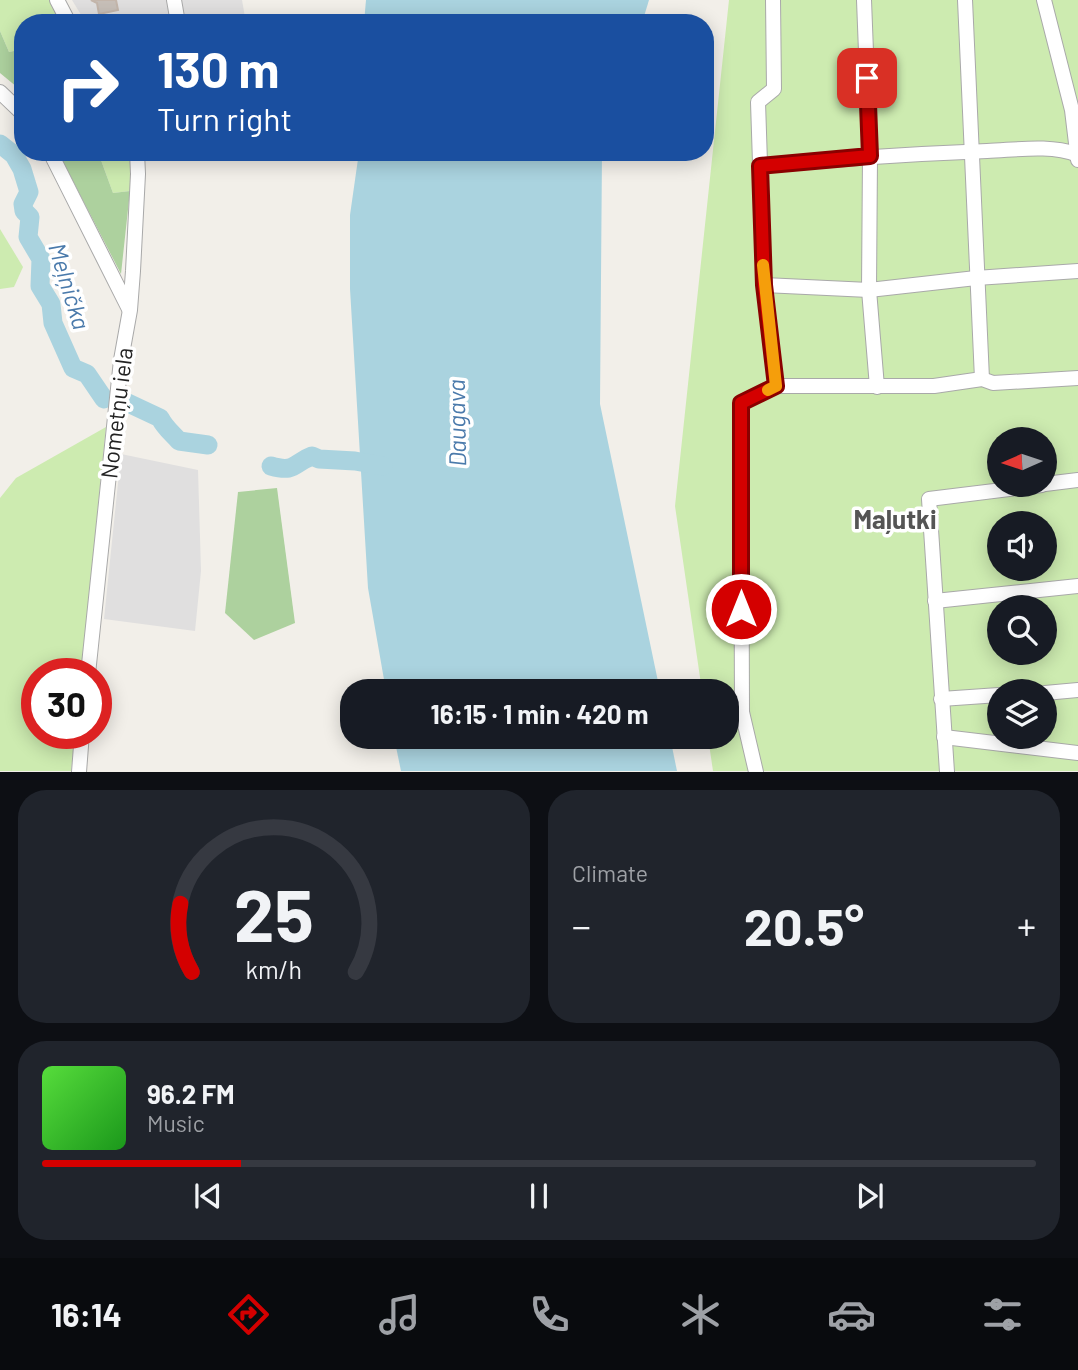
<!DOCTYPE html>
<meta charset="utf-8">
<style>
:root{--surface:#171b24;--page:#20242c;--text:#f1f3f6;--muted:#9ea1a6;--line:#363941;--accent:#d40000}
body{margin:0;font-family:Barlow,sans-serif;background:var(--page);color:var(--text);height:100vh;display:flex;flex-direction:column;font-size:26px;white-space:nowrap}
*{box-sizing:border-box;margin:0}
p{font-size:23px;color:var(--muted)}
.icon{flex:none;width:38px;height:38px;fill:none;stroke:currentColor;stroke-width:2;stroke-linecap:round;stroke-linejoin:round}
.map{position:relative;height:772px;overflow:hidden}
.drawer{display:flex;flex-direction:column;gap:18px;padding:18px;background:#0d0f14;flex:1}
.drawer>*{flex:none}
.guide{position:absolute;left:14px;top:14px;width:700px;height:147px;border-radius:28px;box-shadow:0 4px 18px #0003;background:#1a4fa0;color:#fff;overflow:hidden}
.needle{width:46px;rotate:267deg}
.buttons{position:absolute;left:987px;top:427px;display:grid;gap:14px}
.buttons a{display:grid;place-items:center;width:70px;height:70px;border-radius:50%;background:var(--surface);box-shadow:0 4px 18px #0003;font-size:35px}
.speed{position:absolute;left:21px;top:658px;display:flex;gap:14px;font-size:35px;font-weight:700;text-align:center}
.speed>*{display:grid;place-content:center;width:91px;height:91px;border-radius:50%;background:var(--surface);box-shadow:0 4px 18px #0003;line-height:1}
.speed .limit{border:10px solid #d22;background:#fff;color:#111}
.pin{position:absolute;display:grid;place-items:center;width:60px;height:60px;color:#fff;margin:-30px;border-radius:14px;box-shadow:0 4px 10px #0006}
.me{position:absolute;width:77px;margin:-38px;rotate:0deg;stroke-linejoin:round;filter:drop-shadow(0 0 5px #0008)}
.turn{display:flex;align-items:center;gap:24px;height:147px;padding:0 28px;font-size:32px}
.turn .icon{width:91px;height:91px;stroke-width:2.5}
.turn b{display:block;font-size:49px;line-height:60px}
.big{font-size:52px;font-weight:700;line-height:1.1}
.drawer .card{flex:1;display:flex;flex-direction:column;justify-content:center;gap:10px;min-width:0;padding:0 24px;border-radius:28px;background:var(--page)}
.drawer .dial{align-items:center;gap:0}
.dial svg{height:182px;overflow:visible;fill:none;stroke:var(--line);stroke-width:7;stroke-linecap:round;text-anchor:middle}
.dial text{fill:var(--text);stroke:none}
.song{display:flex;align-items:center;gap:21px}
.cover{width:84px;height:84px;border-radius:10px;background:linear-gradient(135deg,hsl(110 70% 55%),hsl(120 70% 35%))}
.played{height:7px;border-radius:4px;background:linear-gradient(90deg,var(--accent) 20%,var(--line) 20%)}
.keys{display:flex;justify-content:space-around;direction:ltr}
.heat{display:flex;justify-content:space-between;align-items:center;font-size:38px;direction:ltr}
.drawer .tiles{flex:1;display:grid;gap:18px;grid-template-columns:1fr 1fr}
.card:last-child{grid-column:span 2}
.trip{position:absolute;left:340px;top:679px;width:399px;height:70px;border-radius:28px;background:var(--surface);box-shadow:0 4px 18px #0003;font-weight:700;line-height:70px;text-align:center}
.tab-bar{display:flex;height:112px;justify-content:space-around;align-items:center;background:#090b0e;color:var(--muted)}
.tab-bar .icon{width:49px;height:49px}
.tab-bar .current{color:var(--accent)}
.tab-bar b{font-size:32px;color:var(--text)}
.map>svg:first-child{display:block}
.residential{fill:#e0dfdf}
.grass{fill:#cdebb0;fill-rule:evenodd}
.forest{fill:#add19e}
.water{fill:#aad3df}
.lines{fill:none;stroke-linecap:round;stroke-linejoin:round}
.river{stroke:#aad3df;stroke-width:19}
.building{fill:#c7bfb8;stroke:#c4b6ab;stroke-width:2}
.minor-casing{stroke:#a9a9a9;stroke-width:16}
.minor{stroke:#fff;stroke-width:14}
.route-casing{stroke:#8a0000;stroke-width:18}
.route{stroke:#d40000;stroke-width:12}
.slow{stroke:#f59e0b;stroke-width:12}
.labels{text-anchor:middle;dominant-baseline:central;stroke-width:7;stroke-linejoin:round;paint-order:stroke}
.street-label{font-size:23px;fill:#222;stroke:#fff}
.water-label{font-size:24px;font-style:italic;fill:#4a7aab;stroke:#fff}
.quarter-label{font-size:26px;font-weight:bold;fill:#555;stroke:#fff}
</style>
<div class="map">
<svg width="1078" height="772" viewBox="0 0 1078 772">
<rect width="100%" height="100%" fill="#f2efe9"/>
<!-- residential -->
<g class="residential">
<polygon points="72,0 242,0 246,23 86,23"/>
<polygon points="121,454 198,470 201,571 195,631 104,619"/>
</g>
<!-- grass -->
<g class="grass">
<polygon points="0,0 52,0 66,23 23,23 23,49 9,52 0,31"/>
<path d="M 729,0 L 1078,0 L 1078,771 L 713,771 L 708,737 L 726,737 L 726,691 L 702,691 L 675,506 ZM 999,439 L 1045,439 L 1045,485 L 999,485 ZM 999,523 L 1045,523 L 1045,569 L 999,569 ZM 999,607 L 1045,607 L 1045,653 L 999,653 ZM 999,691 L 1045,691 L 1045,737 L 999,737 Z"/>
<polygon points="98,152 130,152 130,191 113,193"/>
<polygon points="0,229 23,267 14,287 0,289"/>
<polygon points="106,427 81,674 37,674 37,733 75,733 71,771 0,771 0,498 16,478"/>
</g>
<!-- forest -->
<g class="forest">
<polygon points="0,31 9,52 23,49 23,92 0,73"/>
<polygon points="58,152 98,152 113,193 130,191 121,274"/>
<polygon points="277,488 295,623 254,640 225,613 238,492"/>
</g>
<!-- water -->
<g class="water">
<polygon points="366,0 649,0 642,23 364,23"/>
<polygon points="359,152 602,152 600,404 660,691 386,691 368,588 350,289 350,215"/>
<polygon points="394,737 670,737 677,771 401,771"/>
</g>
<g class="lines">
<!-- river -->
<g class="river">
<polyline points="0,144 14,155 22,169 29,192 23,204 24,211 30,217 28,237 41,259 40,286 51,304 53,323 73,368 87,374 104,399"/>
<path d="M 128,403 L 160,418 C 165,428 172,433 179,441 L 208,445"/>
<path d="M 271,466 C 296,473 293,463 312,456 L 319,459 L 355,461 L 383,466"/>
</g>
</g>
<!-- building -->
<polygon class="building" points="91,0 116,0 118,10 99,14 97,3"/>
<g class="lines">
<!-- minor casing -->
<g class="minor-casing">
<g id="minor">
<polyline points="57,0 69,23"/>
<polyline points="174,0 178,23"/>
<polyline points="864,0 870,156 869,290 877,387"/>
<polyline points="965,0 982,379"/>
<polyline points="1044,0 1072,110 1078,160"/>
<polyline points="0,92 23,114"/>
<polyline points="50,152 129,309"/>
<path d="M 760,166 C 836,159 911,154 987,151 C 1016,150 1050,144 1078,155"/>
<polyline points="764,285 869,290 976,278 1078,271"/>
<polyline points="776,386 934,386 982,379 993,383 1078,378"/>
<polyline points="1045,484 1078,480"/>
<polyline points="935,601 1078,586"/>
<polyline points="88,674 121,360 130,310 133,271 138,174 137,152"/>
<polyline points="1045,693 1078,690"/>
<polyline points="941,699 999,695"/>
<polyline points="944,737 1078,753"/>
<polyline points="79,772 82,733"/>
<polyline points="756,772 742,712 741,403 776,386 764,285 758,102 774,89 773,0"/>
<polyline points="947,772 929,499 1042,485"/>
</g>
</g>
<!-- minor -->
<use href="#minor" class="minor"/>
</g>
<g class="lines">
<!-- route casing -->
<g class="route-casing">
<polyline id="route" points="741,609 741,403 776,386 764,285 760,166 870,156 867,78"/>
</g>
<!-- route -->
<use href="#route" class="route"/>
<!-- slow -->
<polyline class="slow" points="763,265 776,386 768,390"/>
</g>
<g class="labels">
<!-- street labels -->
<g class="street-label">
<text transform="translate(116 413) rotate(-83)">Nometņu iela</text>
</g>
<!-- water labels -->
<g class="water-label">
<text transform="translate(70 286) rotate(73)">Meļņička</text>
<text transform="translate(456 423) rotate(-91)">Daugava</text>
</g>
<!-- quarter labels -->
<g class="quarter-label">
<text x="895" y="518">Maļutki</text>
</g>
</g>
</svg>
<div class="buttons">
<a><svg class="needle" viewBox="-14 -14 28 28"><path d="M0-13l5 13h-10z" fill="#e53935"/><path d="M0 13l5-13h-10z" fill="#9ea1a6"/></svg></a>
<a><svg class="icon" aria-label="sound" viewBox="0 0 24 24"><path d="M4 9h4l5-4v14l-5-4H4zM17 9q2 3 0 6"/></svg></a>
<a><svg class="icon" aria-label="search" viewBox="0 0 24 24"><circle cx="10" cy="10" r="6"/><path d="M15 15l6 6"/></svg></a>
<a><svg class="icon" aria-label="layers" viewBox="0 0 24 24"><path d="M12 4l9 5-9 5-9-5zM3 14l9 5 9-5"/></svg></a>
</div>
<div class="speed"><div class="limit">30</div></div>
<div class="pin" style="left:867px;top:78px;background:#d93025"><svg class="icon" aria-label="arrive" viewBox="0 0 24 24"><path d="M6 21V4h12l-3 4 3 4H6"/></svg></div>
<svg class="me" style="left:741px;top:609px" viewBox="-20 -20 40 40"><circle r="17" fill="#d40000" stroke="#fff" stroke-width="3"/><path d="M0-11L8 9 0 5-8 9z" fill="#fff"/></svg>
<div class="trip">16:15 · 1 min · 420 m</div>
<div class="guide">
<div class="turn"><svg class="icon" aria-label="right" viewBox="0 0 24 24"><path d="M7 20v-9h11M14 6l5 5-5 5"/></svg><div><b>130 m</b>Turn right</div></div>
</div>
</div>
<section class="drawer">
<div class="tiles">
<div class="card dial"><svg viewBox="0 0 100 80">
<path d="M14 69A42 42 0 1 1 86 69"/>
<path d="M14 69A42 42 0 0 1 9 39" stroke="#d40000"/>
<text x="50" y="56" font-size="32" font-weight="700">25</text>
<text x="50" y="72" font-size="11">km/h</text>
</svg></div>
<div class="card"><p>Climate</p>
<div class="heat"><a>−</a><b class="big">20.5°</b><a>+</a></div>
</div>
<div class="card">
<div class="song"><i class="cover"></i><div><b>96.2 FM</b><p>Music</p></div></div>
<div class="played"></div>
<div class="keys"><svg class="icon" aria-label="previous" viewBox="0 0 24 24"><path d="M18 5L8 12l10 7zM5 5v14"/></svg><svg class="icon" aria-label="pause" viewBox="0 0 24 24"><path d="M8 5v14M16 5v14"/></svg><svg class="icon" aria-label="next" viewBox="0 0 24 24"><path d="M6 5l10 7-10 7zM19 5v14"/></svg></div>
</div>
</div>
</section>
<nav class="tab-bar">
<b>16:14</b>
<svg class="icon current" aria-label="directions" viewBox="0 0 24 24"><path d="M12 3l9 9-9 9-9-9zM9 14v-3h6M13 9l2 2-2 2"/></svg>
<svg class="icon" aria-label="music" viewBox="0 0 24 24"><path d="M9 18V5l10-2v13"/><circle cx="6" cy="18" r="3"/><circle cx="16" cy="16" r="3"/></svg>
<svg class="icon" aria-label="phone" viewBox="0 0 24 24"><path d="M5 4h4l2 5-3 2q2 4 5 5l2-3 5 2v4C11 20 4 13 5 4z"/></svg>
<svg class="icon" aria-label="climate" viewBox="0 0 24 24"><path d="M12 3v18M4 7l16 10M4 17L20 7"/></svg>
<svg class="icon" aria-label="car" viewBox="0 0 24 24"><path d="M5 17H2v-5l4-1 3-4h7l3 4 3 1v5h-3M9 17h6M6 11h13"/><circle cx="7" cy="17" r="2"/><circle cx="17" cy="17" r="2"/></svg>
<svg class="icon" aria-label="filters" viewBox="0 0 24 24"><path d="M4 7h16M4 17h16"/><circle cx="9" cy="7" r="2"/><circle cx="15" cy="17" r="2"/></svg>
</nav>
